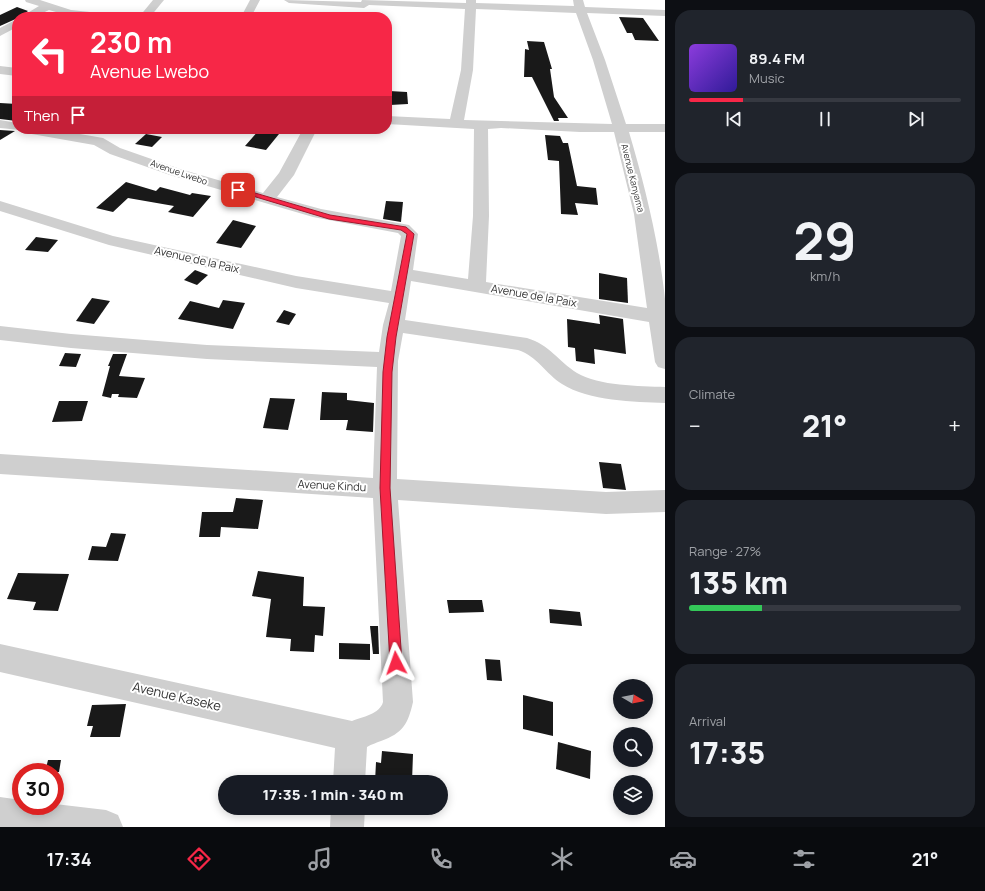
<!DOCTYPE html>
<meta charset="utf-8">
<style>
:root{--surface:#171b24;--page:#20242c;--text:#f1f3f6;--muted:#9ea1a6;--line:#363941;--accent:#f72747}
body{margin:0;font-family:Manrope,sans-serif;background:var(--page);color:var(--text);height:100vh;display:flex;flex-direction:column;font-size:15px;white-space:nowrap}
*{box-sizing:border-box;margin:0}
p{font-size:13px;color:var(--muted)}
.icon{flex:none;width:22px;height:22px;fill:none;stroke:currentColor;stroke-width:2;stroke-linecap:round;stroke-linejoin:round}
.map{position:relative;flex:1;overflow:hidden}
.drawer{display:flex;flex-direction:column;gap:10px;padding:10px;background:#0d0f14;width:320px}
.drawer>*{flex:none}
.guide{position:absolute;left:12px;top:12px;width:380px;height:122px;border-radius:16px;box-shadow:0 2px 10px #0003;background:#f72747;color:#fff;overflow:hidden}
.needle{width:26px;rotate:100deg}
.fabs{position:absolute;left:613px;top:679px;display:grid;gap:8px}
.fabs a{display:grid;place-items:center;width:40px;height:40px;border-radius:50%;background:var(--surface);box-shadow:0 2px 10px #0003;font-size:20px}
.speed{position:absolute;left:12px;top:763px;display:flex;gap:8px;font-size:20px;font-weight:700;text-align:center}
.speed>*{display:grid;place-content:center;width:52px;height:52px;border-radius:50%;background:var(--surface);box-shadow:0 2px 10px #0003;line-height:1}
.speed .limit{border:6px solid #d22;background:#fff;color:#111}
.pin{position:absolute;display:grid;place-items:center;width:34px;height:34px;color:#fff;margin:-17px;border-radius:8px;box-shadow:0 2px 6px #0006}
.me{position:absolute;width:44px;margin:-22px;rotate:356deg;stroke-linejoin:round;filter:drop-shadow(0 0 3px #0008)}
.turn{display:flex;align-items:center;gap:14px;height:84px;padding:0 12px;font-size:18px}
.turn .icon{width:52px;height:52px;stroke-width:2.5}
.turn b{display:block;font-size:28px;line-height:34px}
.then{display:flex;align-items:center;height:38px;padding:0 12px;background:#0003;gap:8px;font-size:15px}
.big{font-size:30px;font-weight:800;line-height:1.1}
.drawer .tile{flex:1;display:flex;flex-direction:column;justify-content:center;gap:6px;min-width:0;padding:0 14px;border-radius:16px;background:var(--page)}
.drawer .dial{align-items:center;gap:0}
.dial b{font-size:52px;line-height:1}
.song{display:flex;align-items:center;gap:12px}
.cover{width:48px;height:48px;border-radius:6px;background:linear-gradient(135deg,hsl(270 70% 55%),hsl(250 70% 35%))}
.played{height:4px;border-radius:2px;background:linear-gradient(90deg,var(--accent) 20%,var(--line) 20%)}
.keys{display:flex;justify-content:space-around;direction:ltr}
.heat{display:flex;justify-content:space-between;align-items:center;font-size:22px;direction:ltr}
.charge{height:6px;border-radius:3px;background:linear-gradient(90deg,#34c759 27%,var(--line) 0)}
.trip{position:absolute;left:218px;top:775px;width:230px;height:40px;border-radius:20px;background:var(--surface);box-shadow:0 2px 10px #0003;font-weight:800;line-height:40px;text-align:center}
.dock{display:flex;height:64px;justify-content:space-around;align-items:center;background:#090b0e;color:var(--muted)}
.dock .icon{width:28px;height:28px}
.dock .current{color:var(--accent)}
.dock b{font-size:18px;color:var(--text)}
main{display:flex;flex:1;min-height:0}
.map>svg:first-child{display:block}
.building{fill:#191919}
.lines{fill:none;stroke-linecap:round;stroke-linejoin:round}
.minor{fill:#cfcfcf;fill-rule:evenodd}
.route{fill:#f72747;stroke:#a1192e}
.labels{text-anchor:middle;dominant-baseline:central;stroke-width:4;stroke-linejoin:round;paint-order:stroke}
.far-street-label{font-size:9px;fill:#323232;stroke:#fff}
.street-label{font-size:11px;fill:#323232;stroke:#fff}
.near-street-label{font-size:13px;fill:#323232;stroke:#fff}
</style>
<main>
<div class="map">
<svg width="665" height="827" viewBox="0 0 665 827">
<rect width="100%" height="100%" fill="#fff"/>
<!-- building -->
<g class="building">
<polygon points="17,7 28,11 20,17 0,26 0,15"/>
<polygon points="619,17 643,18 659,41 635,40 632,33 627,33"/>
<polygon points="527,41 544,42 552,69 550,69 554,97 568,118 558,118 559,121 554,121 532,77 524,77 525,49 529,50"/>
<polygon points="389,91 407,92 408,104 390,105 388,99"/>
<polygon points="0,103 17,104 17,121 0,119"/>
<polygon points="260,129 279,129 275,133 279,134 266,150 245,146"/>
<polygon points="0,130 15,131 0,140"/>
<polygon points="146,134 162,137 152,147 135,144"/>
<polygon points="545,135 560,136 563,143 568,143 577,186 596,188 598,205 575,203 578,215 561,214 559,161 548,160"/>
<polygon points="126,182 156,191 160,187 190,195 192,193 211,196 193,217 168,212 174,206 128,198 113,212 96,208"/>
<polygon points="386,201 403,202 401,222 383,219"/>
<polygon points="233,220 256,226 241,248 216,243"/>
<polygon points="36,237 58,240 48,252 25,250"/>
<polygon points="195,270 208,275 197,285 184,280"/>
<polygon points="599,273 627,278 628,303 599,299"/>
<polygon points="92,298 110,301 94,324 76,321"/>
<polygon points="223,300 245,303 233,329 178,319 190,301 219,308"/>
<polygon points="284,310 296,314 289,325 276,322"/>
<polygon points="599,315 623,319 626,354 594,349 595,364 576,361 575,348 568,347 567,319 600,324"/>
<polygon points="65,353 81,354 76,367 59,366"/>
<polygon points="113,354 127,354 119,376 145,378 137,398 118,397 119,394 112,394 111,398 102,396 110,366 108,366"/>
<polygon points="322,392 347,393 347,400 374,403 373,432 346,430 348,420 320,420"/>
<polygon points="270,398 295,399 288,430 263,428"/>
<polygon points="59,401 88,401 82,421 52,422"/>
<polygon points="599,462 621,464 626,490 603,488"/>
<polygon points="236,498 263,500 258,529 221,527 220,537 199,537 202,512 233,512"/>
<polygon points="111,533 126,534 118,561 88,560 92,546 106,547"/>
<polygon points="258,571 304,577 303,606 325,607 323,636 315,635 314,652 290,651 291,639 266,637 271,599 252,596"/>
<polygon points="18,573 69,574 58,611 33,610 36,602 7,599"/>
<polygon points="447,600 482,600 484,612 449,613"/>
<polygon points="549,609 580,612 582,626 550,623"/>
<polygon points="370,626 378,626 379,654 373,654"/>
<polygon points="339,643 370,644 370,660 339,659"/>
<polygon points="485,659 500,660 502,681 487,680"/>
<polygon points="523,695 553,702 553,736 523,729"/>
<polygon points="126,704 120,737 90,737 93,726 87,726 92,705"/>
<polygon points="558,742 591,751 590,779 556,769"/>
<polygon points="382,751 413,754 412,782 375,782 376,762 381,763"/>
<polygon points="48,760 61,760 59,772 45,772"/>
</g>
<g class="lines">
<!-- minor -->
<g class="minor">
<polygon points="25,0 40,0 71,10 109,14 114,17 70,16 49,10 34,17 21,17 39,6 26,2"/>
<polygon points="153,0 164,0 150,17 139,17"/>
<polygon points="250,0 260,0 251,17 241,17"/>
<path d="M 284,0 L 361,2 L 362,0 L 466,3 L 466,0 L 476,0 L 476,3 L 574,6 L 573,0 L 583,0 L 585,7 L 665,10 L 665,16 L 587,13 L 605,60 L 626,124 L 665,124 L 665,132 L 629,132 C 645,186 659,243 665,299 C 665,322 665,346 665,369 L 658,367 L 655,362 L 649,322 L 411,281 L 405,320 L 527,338 C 550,345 558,361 577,373 C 599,386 639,386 665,387 L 665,403 C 634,402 589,401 562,384 C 546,374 537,356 518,350 L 403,333 L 398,361 L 397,479 L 606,492 L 665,490 L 665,512 L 606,514 L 398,500 L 413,702 C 408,724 403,733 381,741 C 376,743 372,744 367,747 L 365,782 L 333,782 L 335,748 L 0,672 L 0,644 L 352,721 C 362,717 380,714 383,702 L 373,498 L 0,474 L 0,454 L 373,478 L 377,367 L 207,359 L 71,348 L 0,340 L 0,326 L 71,334 L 207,345 L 379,352 L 383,325 L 389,303 L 296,288 L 109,245 L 0,211 L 0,201 L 113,236 L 296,276 L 391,291 L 401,236 L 398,233 L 313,217 L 170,175 L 110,154 L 94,145 L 26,133 L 20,130 L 0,128 L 0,120 L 17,123 L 17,129 L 51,129 L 103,138 L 120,148 L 180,169 L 263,193 L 279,173 L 303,129 L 317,129 L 294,175 L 277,197 L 321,209 L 409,225 L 418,234 L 413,270 L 468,279 L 473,216 L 474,129 L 387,124 L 387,116 L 450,119 L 461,70 L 465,9 L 369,5 L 364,8 L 289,3 ZM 476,9 L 576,13 L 593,60 L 612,124 L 464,120 L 473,70 ZM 501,128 L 580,132 L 614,132 L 634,214 L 647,308 L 486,282 L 489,216 L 488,129 Z"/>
<polygon points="17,19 17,27 0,36 0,28"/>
<polygon points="0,66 17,68 17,76 0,74"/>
<polygon points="0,797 21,800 21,806 55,806 55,804 106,810 118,815 123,827 0,827"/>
<polygon points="331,808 365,808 364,827 330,827"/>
</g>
</g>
<!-- route -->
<polygon class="route" points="238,188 330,215 406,227 414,234 396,337 392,372 390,488 402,663 400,667 396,669 392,667 390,663 380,488 383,372 387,337 407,234 401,230 329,219 236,191 235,190"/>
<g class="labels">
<!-- far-street labels -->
<g class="far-street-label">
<text transform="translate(179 172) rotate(19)">Avenue Lwebo</text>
<text transform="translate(633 178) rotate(76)">Avenue Kanyama</text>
</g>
<!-- street labels -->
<g class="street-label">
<text transform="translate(197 259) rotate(13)">Avenue de la Paix</text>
<text transform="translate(534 295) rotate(10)">Avenue de la Paix</text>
<text transform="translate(332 485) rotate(3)">Avenue Kindu</text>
</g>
<!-- near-street labels -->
<g class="near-street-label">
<text transform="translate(177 696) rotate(13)">Avenue Kaseke</text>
</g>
</g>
</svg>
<div class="fabs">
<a><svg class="needle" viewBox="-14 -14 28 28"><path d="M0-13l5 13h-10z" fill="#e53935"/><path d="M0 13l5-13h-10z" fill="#9ea1a6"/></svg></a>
<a><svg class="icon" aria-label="search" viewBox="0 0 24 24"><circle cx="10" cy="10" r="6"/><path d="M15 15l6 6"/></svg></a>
<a><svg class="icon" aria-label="layers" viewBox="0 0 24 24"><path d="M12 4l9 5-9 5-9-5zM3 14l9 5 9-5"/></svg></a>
</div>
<div class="speed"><div class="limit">30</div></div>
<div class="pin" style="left:238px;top:190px;background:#d93025"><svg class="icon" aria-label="arrive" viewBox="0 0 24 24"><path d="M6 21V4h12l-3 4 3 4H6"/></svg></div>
<svg class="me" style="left:396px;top:663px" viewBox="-20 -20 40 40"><path d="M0-17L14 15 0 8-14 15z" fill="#f72747" stroke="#fff" stroke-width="4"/></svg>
<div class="trip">17:35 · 1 min · 340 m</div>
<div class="guide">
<div class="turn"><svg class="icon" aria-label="left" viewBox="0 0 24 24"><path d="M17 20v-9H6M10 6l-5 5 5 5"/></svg><div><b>230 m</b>Avenue Lwebo</div></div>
<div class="then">Then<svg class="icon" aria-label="arrive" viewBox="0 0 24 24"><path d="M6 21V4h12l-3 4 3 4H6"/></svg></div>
</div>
</div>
<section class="drawer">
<div class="tile">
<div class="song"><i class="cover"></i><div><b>89.4 FM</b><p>Music</p></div></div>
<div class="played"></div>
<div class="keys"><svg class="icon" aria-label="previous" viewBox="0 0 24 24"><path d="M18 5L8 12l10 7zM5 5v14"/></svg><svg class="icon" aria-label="pause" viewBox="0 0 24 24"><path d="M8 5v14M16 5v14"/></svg><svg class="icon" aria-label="next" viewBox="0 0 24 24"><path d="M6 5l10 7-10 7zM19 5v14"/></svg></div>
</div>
<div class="tile dial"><b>29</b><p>km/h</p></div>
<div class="tile"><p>Climate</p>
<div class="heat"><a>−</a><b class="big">21°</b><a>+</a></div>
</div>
<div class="tile"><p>Range · 27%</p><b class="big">135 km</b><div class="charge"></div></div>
<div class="tile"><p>Arrival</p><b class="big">17:35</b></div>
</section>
</main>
<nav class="dock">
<b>17:34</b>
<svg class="icon current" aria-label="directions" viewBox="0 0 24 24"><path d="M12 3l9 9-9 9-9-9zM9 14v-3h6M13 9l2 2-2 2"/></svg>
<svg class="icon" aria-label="music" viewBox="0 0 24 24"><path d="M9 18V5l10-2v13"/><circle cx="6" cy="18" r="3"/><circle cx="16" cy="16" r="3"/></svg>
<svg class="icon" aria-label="phone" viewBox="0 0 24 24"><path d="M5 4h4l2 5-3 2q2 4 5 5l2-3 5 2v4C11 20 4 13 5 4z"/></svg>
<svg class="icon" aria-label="climate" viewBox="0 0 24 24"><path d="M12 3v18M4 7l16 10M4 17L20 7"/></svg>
<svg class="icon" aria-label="car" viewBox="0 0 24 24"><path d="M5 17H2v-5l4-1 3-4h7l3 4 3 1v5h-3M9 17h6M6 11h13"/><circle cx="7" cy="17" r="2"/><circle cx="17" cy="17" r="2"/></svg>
<svg class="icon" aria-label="filters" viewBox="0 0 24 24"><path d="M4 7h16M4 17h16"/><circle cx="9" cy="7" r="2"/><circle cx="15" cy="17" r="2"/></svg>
<b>21°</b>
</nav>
